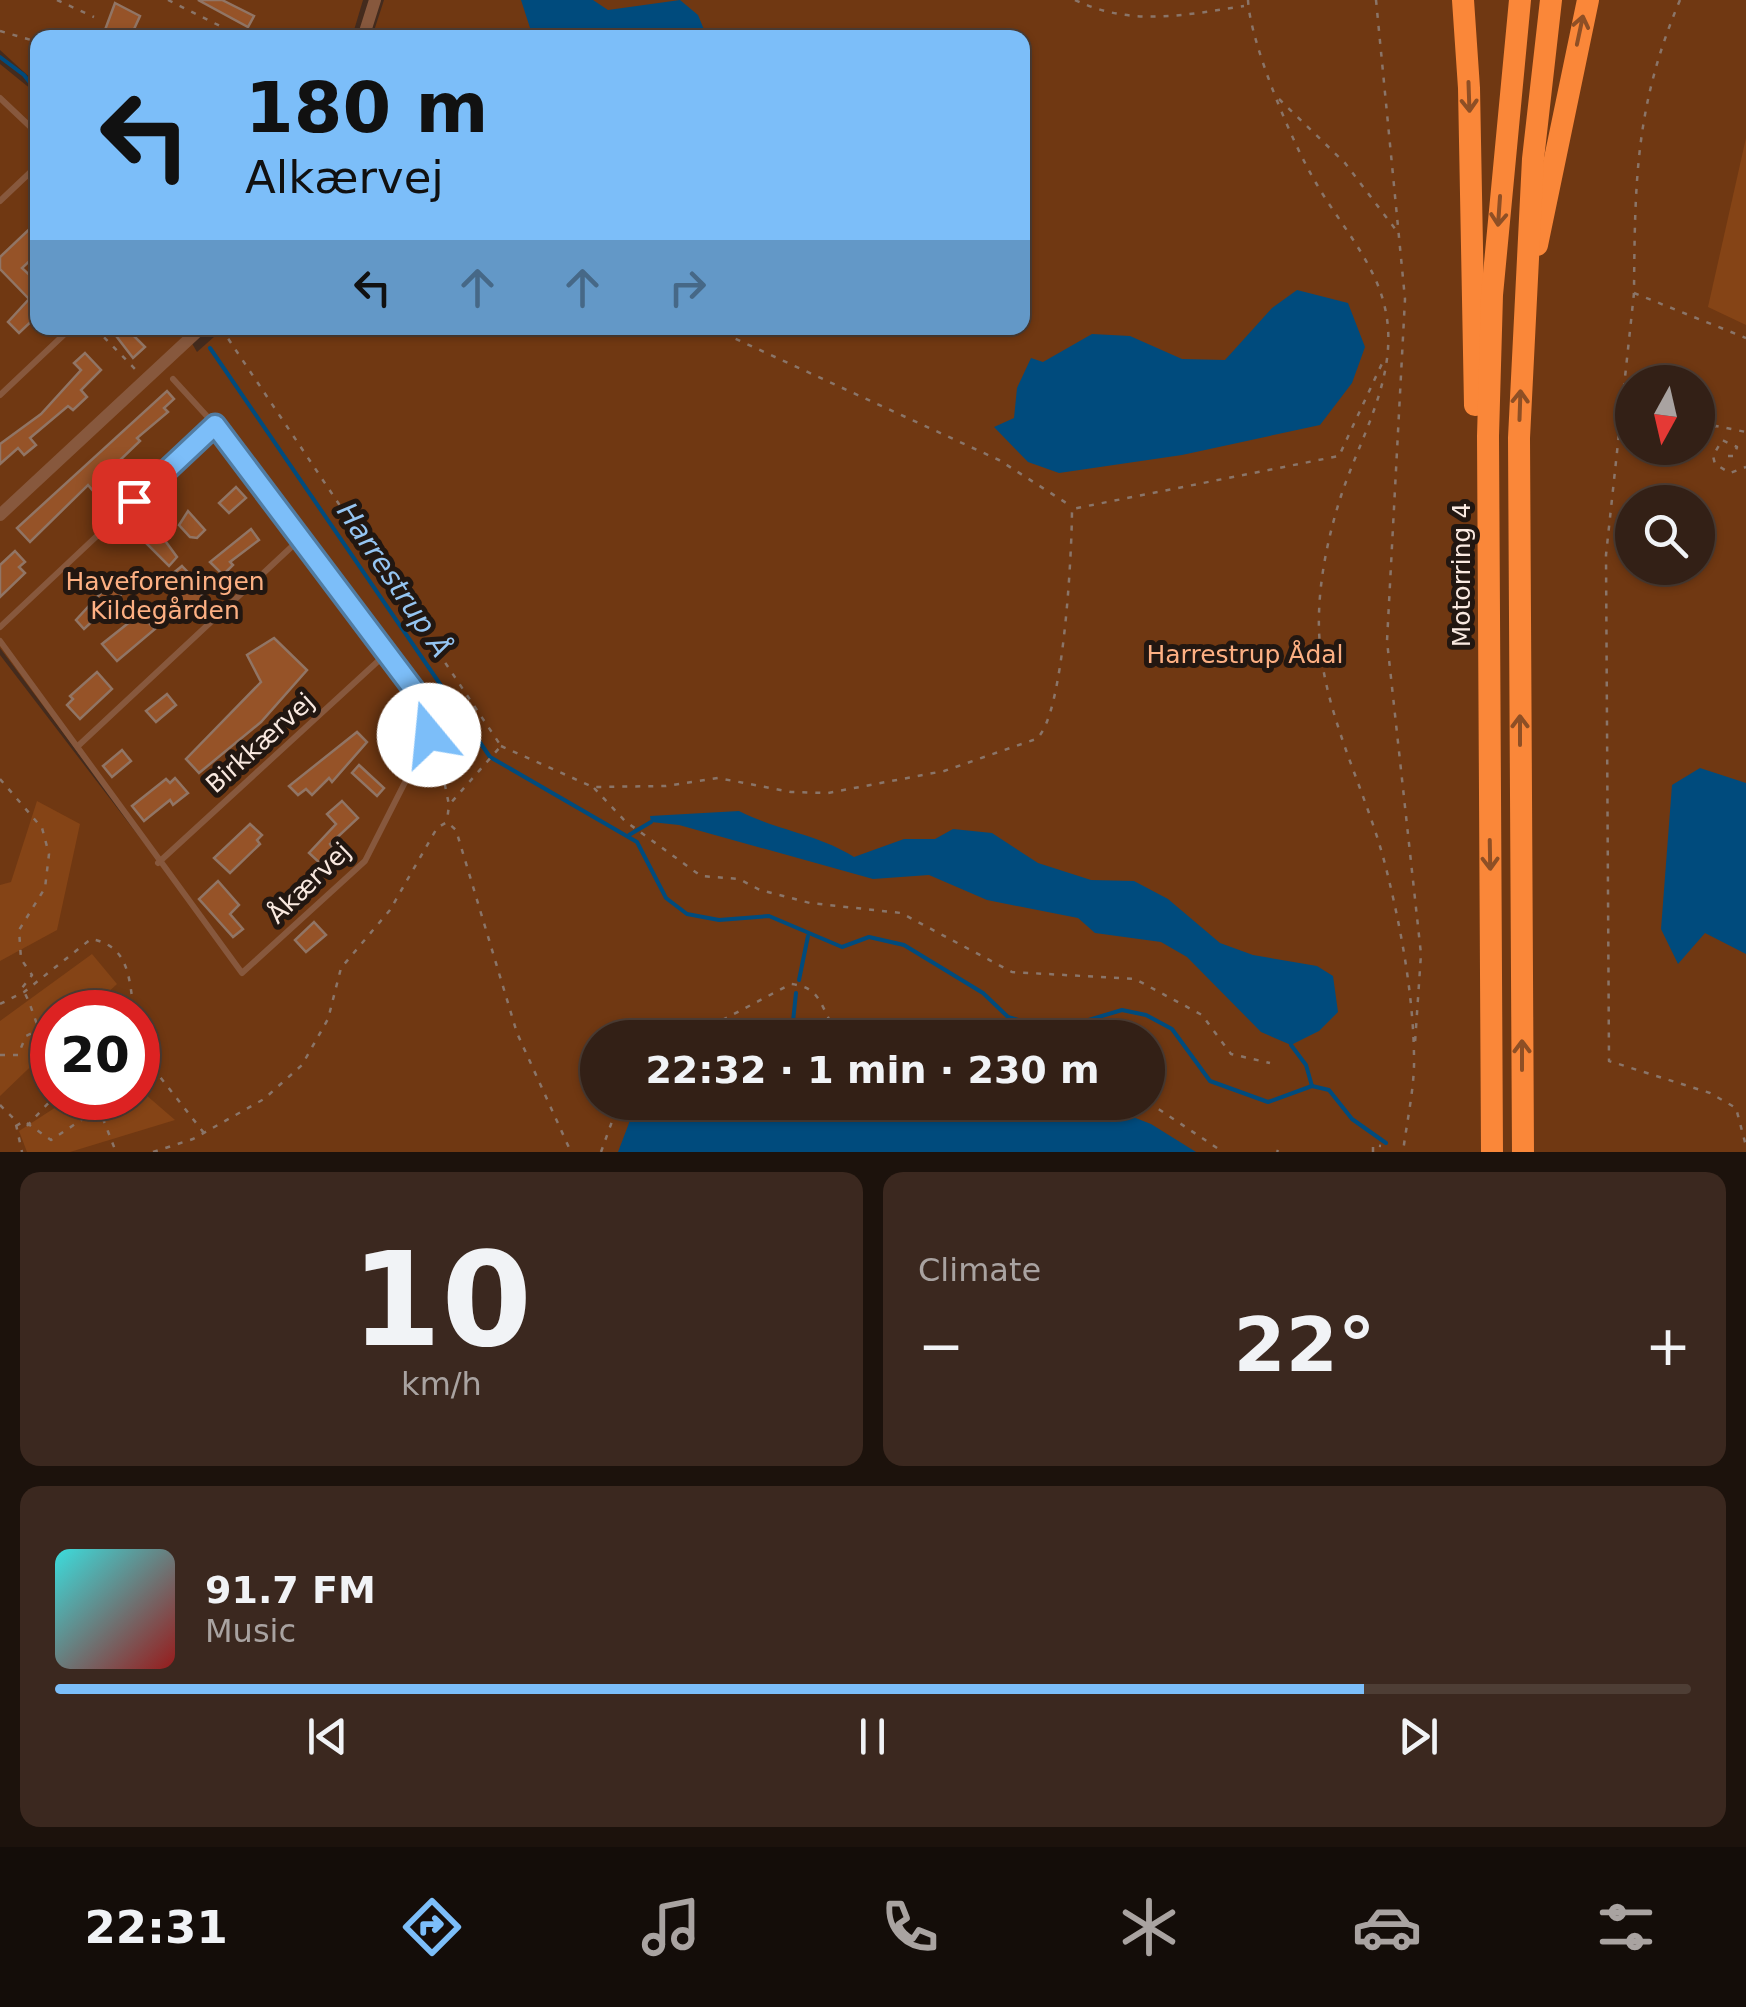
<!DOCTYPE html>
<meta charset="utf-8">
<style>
:root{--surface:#332016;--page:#3b281f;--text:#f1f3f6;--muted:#a9a3a1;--line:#4e3e35;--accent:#7cbef9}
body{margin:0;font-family:"DejaVu Sans",sans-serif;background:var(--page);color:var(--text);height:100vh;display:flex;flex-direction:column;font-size:38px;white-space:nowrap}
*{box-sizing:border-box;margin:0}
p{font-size:32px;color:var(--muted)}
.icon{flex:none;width:55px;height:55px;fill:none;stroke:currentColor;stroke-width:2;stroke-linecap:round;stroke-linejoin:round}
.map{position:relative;height:1152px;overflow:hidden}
.sheet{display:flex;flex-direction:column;gap:20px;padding:20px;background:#1c120c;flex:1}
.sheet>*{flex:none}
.banner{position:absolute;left:30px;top:30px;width:1000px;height:305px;border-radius:20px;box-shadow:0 2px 8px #0004,0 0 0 2px var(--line);background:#7cbef9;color:#111;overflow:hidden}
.needle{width:65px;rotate:188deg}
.buttons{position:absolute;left:1615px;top:365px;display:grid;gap:20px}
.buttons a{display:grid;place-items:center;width:100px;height:100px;border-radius:50%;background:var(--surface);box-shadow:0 2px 8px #0004,0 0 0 2px var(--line);font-size:50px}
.speed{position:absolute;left:30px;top:990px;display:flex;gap:20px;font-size:50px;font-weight:700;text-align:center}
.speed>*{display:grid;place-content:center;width:130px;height:130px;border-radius:50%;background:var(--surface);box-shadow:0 2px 8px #0004,0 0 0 2px var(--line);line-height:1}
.speed .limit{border:15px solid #d22;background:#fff;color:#111}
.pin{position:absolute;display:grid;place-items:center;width:85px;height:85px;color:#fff;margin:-42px;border-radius:20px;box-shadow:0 5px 15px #0006}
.me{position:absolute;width:110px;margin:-55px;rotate:343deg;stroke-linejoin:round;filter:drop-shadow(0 0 8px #0008)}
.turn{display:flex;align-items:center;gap:35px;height:210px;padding:0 50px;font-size:45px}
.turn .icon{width:130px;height:130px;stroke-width:2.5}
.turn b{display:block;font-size:70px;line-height:85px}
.lanes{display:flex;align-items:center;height:95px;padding:0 50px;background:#0003;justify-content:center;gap:50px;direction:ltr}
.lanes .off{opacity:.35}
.big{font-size:75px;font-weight:600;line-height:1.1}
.sheet .widget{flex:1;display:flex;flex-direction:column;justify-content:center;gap:15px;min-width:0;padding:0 35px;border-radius:20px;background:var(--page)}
.sheet .dial{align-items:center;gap:0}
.dial b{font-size:130px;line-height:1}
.song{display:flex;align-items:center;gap:30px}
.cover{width:120px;height:120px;border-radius:15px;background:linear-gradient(135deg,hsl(180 70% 55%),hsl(0 70% 35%))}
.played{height:10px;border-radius:5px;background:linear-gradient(90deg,var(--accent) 80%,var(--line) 80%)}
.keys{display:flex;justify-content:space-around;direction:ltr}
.heat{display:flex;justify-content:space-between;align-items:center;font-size:55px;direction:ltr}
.sheet .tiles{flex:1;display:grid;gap:20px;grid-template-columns:1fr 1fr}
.widget:last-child{grid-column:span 2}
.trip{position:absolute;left:580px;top:1020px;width:585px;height:100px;border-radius:50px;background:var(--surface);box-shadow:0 2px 8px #0004,0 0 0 2px var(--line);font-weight:600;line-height:100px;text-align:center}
.tab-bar{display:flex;height:160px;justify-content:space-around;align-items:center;background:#140d09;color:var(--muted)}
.tab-bar .icon{width:70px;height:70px}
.tab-bar .current{color:var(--accent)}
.tab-bar b{font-size:45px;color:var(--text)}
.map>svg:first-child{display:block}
.green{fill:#703812;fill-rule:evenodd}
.forest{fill:#854416}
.water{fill:#004b7d}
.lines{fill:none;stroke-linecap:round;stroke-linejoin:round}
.stream{stroke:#004b7d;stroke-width:4}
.building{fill:#965328;stroke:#917565;stroke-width:2.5}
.path{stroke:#8a7569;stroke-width:2.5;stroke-dasharray:5 8;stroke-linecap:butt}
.service{stroke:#87583d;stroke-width:6}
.minor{stroke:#87583d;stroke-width:12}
.motorway{stroke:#fa8739;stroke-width:22}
.oneway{stroke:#8e4f25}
.route-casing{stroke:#517ca2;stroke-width:25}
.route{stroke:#7cbef9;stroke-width:18}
.labels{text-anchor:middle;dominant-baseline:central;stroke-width:10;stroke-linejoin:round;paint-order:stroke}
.street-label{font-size:25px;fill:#f9e9e0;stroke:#221711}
.park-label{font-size:25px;fill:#fdb083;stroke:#221711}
.water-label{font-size:28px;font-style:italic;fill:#95c5f2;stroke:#221711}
</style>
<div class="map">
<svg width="1746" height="1152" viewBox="0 0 1746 1152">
<rect width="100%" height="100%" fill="#442b1d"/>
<!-- green -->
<g class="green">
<polygon points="0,0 363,0 352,37 38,38 37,84 0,50"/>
<path d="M 384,0 L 1746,0 L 1746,1152 L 0,1152 L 0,655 L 193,907 L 0,648 L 0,64 L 37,94 L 38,328 L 183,328 L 197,352 L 224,328 L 1022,328 L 1022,38 L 372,37 ZM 1632,382 L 1698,382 L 1698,448 L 1632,448 ZM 1632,502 L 1698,502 L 1698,568 L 1632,568 ZM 52,1012 L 138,1012 L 138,1098 L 52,1098 ZM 598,1038 L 1148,1038 L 1148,1102 L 598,1102 Z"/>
</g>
<!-- forest -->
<g class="forest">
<polygon points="1746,138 1746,325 1708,307"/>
<polygon points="37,801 80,824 57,930 0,961 0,885 11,882"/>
<polygon points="92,954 117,984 87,1012 52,1012 52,1046 0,1096 0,1021"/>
<polygon points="138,1088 175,1120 70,1152 27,1152 19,1131 70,1098 138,1098"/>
</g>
<!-- water -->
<g class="water">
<polygon points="521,0 593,0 608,10 680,0 698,15 707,37 533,37"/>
<polygon points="1297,290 1348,303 1365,347 1352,383 1320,425 1182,455 1059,473 1028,462 994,427 1014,418 1017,388 1031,358 1043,362 1092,334 1130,336 1182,359 1225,360 1272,308"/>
<polygon points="1700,768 1746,783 1746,954 1705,933 1678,964 1661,929 1672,785"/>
<path d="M 739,811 C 776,830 820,835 854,857 L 904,839 L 935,839 L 953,829 L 992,833 L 1038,863 L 1091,880 L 1134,881 L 1168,899 L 1220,943 L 1253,955 L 1317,966 L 1333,976 L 1338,1012 L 1319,1031 L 1291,1045 L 1261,1032 L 1187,957 L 1161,942 L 1095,933 L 1078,918 L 987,900 L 929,875 L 873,879 L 679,825 L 651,822 L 650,816 Z"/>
<polygon points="637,1102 1097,1103 1151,1124 1196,1152 618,1152"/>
</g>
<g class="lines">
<!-- stream -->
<g class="stream">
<polyline points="0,57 24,75 38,93"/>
<polyline points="210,348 490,757 637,842 666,898 687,914 719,920 769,916 842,947 869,937 904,945 983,993 1008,1017 1055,1030 1122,1010 1146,1015 1172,1029 1210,1081 1268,1102 1312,1086 1329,1090 1352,1119 1386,1143"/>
<polyline points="629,835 651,822"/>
<polyline points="799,980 808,936"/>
<polyline points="792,1031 796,993"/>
<polyline points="1291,1045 1306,1065 1312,1086"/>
</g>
</g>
<!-- building -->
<g class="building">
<polygon points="198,0 222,0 254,16 248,27"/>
<polygon points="115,3 140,16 130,38 102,38"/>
<polygon points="38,221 38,253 22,268 38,283 38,315 19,333 8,322 29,299 0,269 0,257"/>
<polygon points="110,328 126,328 145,347 133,358"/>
<polygon points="85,353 101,370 81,390 87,397 73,410 68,406 30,438 36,445 24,455 18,448 0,464 0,444 41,414 81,370 74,363"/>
<polygon points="167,391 174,399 164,408 168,412 137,438 140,441 118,462 125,469 94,492 88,485 30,542 17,528"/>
<polygon points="236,487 246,498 229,513 219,503"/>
<polygon points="188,511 205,530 197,538 190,537 179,525"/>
<polygon points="251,529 259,540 230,562 233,565 223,575 210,562"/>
<polygon points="158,531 177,557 169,566 146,543"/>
<polygon points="15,551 25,562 19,567 25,573 0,597 0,565"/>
<polygon points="182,566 204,589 200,593 205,598 179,622 165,603 182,587 171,575"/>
<polygon points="118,581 126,590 84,629 76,620 110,583 113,586"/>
<polygon points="136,617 140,621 144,618 155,629 117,661 102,644"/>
<polygon points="274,638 307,670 261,722 199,773 186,759 261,682 247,655"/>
<polygon points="97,672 112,689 80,719 67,705 73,699 70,696"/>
<polygon points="167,694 176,705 156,722 146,711"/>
<polygon points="357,732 367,742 332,782 329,778 312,795 306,789 298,795 289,786"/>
<polygon points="122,750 131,761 112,777 103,766"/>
<polygon points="359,765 384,788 377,796 352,773"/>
<polygon points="175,778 188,793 173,805 170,800 144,821 132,806 166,779 170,783"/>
<polygon points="342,801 358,818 330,844 335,852 322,865 309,853 336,824 327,814"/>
<polygon points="250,824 262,835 257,840 260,844 230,873 214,858"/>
<polygon points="218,881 239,905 230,914 243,929 233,937 199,899"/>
<polygon points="314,922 326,935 306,952 295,940"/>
</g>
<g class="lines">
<!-- path -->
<g class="path">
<polyline points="57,0 94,17"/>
<polyline points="168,0 244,38"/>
<path d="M 1075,0 C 1131,27 1185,15 1244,6"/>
<path d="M 1248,0 C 1250,43 1293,145 1316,183 C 1339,223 1375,262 1385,308 C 1400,374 1361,435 1341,496 C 1329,533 1320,575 1319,614 C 1316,703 1365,784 1386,868 C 1401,928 1413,993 1414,1055 C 1415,1086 1407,1120 1403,1152"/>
<polyline points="1376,0 1405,299 1387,641 1421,954 1415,1043"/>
<path d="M 1680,0 C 1635,106 1635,181 1634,293 L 1746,338"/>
<polyline points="0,31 38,42"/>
<polyline points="1279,99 1345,163 1399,234"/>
<polyline points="1634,293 1606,555 1609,1061 1710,1093 1736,1108 1746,1146"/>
<polyline points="95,328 136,370"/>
<polyline points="221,328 501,746 449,805"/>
<polyline points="712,328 999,460 1071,506"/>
<polyline points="1698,446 1702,435 1716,426 1746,432"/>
<polyline points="1694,453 1697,448"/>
<polyline points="1728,456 1734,456 1737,447 1722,440 1713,456 1715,464 1730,473 1746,467"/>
<polyline points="437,746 449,805 447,821"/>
<path d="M 501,746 L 593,787 L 666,786 L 718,778 L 791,792 L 828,793 L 944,771 L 1036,739 C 1064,719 1072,549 1072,509 L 1339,456 L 1385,357"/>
<path d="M 0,779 L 42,828 L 49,854 L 45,888 L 19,930 L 21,959 L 32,975 L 22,988 C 35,1010 36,1033 52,1052"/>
<polyline points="594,788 625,821 701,876 739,879 760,890 810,903 901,913 1012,972 1135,979 1202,1015 1231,1054 1270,1063"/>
<path d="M 0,1004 L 24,992 L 91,939 C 130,946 129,979 134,1012"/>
<polyline points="138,1032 146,1059 204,1133"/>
<path d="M 688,1038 L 791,984 C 817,987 819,1000 830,1021 L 931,1038"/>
<polyline points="0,1055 18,1055 26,1036 36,1031"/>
<polyline points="138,1061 152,1067"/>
<polyline points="88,1098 98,1106 116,1152"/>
<polyline points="1148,1102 1223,1152"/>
<polyline points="0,1105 15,1120 22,1152"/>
<polyline points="16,1126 24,1121 51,1140 98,1109"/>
<polyline points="27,1126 53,1098"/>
<polyline points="153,1152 193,1139 264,1099 302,1065 328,1019 341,968 390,910 437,828 447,822 456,830 517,1033 571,1152"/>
<polyline points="601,1152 619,1102"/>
<polyline points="1277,1152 1278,1150"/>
<polyline points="1373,1152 1373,1145 1381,1146"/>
</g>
<!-- service -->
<g class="service">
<polyline points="0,98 38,134"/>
<polyline points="0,201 38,165"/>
<polyline points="0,395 71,328"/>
<polyline points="0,627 215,425"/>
<polyline points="0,641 242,973 365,861 429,735 430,711 215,425 173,379"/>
<polyline points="78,746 301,538"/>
<polyline points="158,863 388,652"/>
</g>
<!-- minor -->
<g class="minor">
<polyline points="363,38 375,0"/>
<polyline points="0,515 201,328"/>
</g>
<!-- motorway -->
<g class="motorway">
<polyline points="1463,0 1469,88 1475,405"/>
<polyline points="1537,245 1588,0"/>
<polyline points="1492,1152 1488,436 1492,295 1520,0"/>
<polyline points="1523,1152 1519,438 1533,159 1551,0"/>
</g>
</g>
<!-- one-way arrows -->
<defs><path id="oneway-shaft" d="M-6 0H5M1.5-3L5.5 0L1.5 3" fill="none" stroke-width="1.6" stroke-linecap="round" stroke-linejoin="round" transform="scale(2.5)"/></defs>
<g class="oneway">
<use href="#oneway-shaft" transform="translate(1580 30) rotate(-78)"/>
<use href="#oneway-shaft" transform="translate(1469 97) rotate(88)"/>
<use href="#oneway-shaft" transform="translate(1499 211) rotate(94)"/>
<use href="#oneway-shaft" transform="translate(1520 405) rotate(-88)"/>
<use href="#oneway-shaft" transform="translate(1520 730) rotate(-90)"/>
<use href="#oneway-shaft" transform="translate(1490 855) rotate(89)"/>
<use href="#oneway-shaft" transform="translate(1522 1055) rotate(-90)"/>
</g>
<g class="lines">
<!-- route casing -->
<g class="route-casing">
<polyline id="route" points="134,501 215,425 430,711 429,735"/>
</g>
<!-- route -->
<use href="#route" class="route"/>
</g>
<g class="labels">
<!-- street labels -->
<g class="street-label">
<text transform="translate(1461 575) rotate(-90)">Motorring 4</text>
<text transform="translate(260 743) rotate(-42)">Birkkærvej</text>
<text transform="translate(309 883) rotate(-44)">Åkærvej</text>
</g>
<!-- park labels -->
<g class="park-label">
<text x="165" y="581">Haveforeningen<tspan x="165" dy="29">Kildegården</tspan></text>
<text x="1245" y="654">Harrestrup Ådal</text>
</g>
<!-- water labels -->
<g class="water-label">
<text transform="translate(394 580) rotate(56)">Harrestrup Å</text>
</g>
</g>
</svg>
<div class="buttons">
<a><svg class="needle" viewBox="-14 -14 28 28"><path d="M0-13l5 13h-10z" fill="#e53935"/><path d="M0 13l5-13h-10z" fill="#a9a3a1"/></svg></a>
<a><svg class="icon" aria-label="search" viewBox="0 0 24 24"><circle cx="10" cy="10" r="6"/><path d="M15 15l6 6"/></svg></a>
</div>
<div class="speed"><div class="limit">20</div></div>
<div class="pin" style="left:134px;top:501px;background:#d93025"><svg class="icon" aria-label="arrive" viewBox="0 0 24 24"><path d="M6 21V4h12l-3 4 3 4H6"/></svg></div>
<svg class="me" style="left:429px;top:735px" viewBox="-20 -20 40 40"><circle r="19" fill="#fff"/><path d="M0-13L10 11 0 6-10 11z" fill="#7cbef9"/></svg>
<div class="trip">22:32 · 1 min · 230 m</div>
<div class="banner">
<div class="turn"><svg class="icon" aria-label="left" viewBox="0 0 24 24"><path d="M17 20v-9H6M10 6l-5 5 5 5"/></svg><div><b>180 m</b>Alkærvej</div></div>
<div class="lanes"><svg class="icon" aria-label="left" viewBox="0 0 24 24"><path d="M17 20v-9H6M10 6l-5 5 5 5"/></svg><svg class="icon off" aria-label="ahead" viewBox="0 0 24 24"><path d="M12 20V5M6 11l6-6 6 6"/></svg><svg class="icon off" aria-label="ahead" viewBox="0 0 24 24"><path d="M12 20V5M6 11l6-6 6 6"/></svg><svg class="icon off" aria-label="right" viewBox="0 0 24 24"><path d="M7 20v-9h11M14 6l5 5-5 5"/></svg></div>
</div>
</div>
<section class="sheet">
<div class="tiles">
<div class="widget dial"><b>10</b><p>km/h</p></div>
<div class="widget"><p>Climate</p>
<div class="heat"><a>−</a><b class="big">22°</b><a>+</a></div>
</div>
<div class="widget">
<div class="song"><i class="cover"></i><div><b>91.7 FM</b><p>Music</p></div></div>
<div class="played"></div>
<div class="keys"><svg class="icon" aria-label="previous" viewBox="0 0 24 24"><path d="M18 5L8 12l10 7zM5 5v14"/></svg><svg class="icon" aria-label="pause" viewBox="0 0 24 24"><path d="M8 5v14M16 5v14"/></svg><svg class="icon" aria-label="next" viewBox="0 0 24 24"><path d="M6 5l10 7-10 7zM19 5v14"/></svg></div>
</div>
</div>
</section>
<nav class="tab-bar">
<b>22:31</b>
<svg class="icon current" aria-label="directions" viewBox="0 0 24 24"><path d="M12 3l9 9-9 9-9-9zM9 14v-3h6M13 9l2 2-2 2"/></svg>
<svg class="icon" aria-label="music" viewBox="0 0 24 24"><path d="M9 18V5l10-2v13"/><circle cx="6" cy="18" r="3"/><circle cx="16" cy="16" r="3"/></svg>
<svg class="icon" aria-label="phone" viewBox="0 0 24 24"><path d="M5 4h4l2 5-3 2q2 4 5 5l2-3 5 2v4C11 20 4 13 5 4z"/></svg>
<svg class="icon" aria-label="climate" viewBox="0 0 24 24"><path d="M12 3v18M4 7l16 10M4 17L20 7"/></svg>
<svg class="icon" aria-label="car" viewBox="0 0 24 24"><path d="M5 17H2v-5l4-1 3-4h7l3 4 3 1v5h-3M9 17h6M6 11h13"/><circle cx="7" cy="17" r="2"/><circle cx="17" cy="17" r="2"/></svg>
<svg class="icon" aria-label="filters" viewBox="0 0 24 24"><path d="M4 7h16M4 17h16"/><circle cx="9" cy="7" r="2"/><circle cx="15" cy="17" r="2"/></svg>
</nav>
